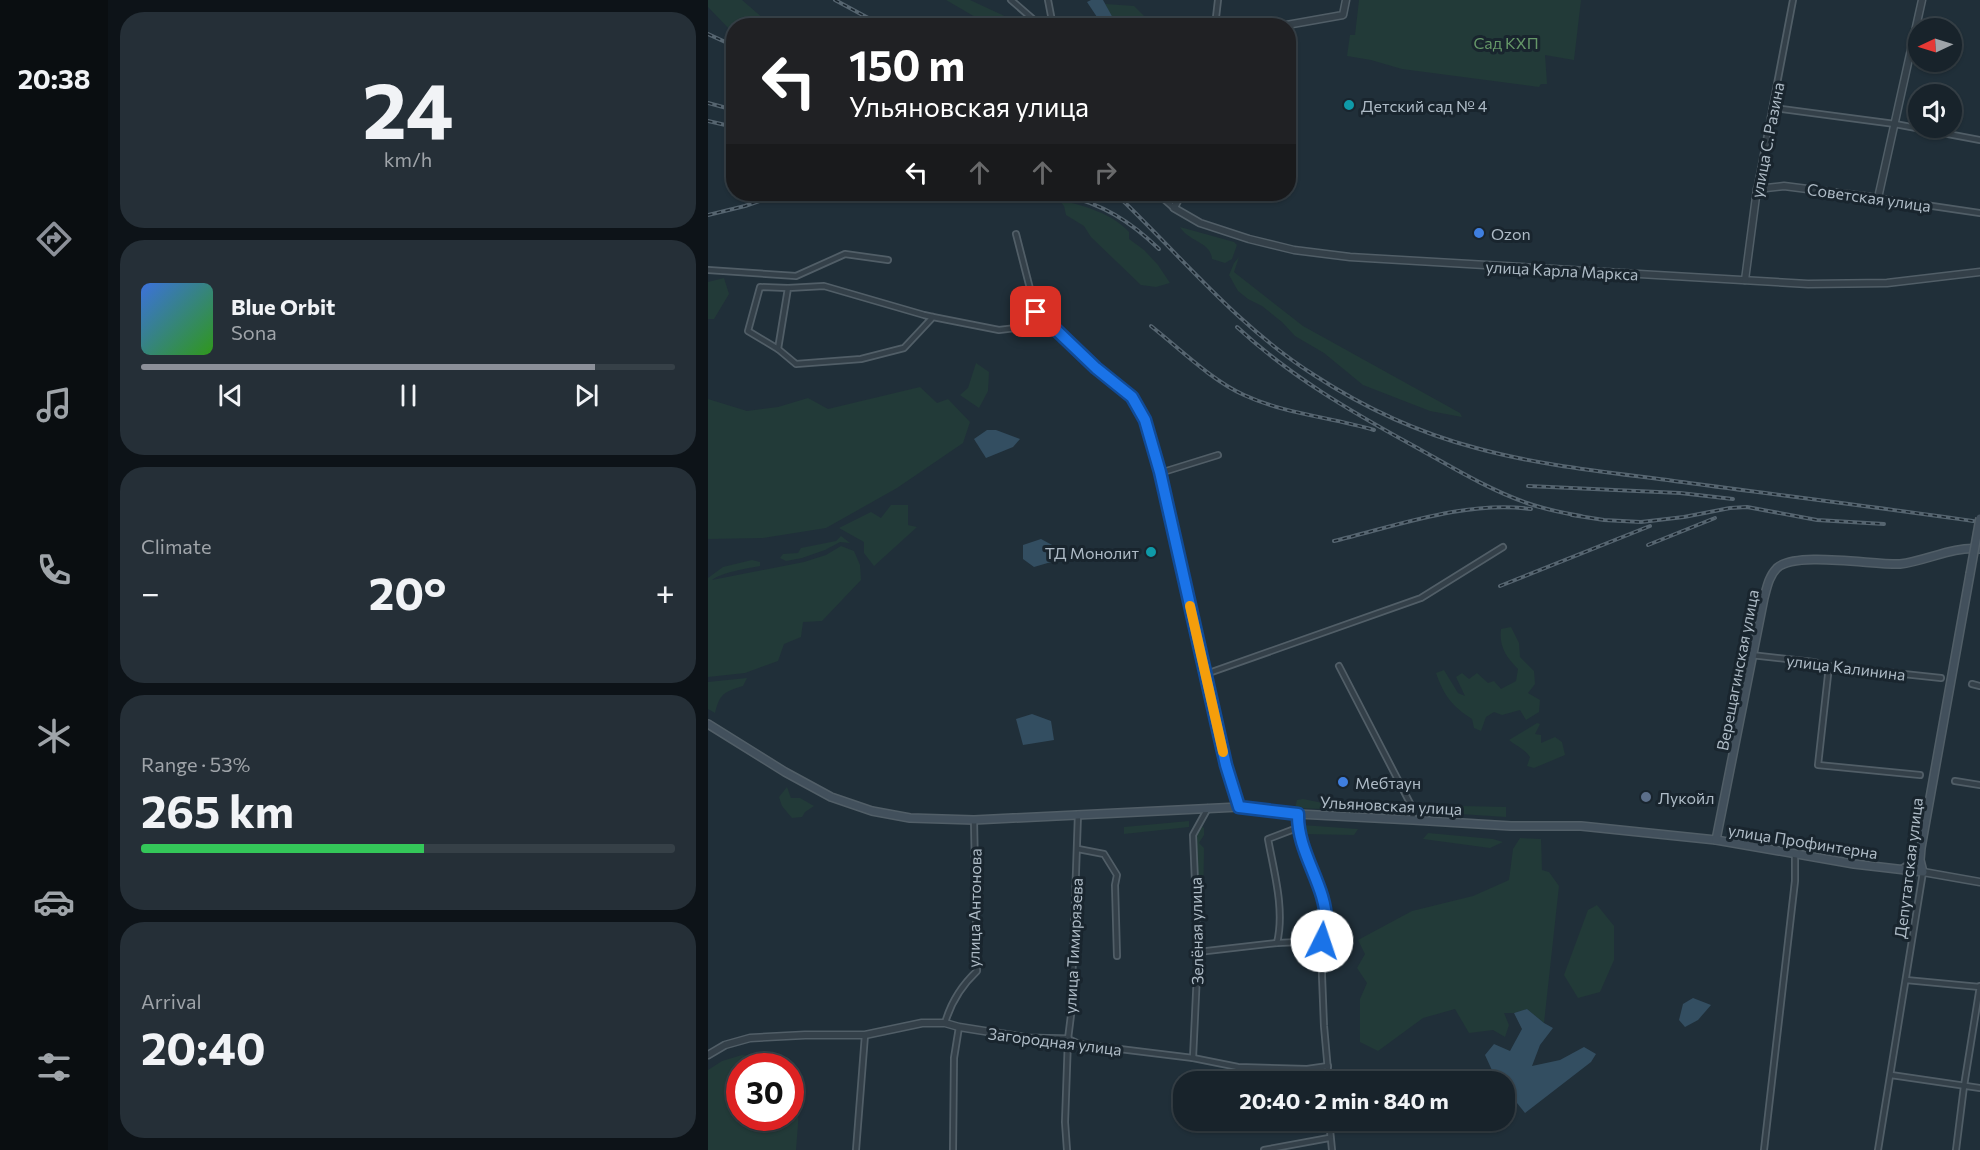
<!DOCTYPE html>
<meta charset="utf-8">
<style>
:root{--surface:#18232b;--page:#252f37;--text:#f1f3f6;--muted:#9fa4a9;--line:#364047;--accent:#8c9099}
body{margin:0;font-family:Commissioner,sans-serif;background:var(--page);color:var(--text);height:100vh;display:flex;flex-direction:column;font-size:22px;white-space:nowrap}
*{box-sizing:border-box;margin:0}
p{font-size:20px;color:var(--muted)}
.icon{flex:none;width:33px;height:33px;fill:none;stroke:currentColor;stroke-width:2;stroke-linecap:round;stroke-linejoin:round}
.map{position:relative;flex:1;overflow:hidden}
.sheet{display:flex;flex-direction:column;gap:12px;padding:12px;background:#0d1318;width:600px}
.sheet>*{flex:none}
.hud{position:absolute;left:18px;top:18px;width:570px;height:183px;border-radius:24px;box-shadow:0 2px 4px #0004,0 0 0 2px var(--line);background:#202124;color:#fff;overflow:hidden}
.needle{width:39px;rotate:266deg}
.buttons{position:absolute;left:1200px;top:18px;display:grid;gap:12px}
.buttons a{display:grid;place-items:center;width:54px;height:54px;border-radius:50%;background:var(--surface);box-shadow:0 2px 4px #0004,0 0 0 2px var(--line);font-size:30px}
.speed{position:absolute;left:18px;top:1053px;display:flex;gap:12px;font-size:30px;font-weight:700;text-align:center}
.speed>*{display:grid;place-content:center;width:78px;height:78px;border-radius:50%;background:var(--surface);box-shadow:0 2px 4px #0004,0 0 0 2px var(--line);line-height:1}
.speed .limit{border:9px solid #d22;background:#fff;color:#111}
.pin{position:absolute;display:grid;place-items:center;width:51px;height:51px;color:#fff;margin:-26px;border-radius:12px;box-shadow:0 3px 9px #0006}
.me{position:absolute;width:66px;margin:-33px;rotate:4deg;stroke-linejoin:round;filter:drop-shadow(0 0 4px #0008)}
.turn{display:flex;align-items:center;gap:21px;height:126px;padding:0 24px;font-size:27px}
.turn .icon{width:78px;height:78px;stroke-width:2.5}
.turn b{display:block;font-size:42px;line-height:51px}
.lanes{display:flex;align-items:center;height:57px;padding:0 24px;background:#0003;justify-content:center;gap:30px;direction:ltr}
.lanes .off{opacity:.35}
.big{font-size:45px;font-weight:700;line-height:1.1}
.sheet .tile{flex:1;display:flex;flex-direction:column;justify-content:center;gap:9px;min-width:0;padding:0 21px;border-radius:24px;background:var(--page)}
.sheet .dial{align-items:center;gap:0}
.dial b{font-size:78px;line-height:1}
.song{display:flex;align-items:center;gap:18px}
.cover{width:72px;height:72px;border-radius:9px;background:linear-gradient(135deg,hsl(220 70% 55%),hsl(110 70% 35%))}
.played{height:6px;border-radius:3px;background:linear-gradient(90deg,var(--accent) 85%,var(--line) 85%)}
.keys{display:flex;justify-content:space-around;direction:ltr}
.heat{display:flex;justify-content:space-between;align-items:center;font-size:33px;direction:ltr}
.charge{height:9px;border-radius:4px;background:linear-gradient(90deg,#34c759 53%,var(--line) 0)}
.trip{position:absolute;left:465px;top:1071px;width:342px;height:60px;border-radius:24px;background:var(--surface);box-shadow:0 2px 4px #0004,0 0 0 2px var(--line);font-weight:700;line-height:60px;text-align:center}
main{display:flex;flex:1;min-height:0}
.tab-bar{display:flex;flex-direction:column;width:108px;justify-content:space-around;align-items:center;background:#0a0e11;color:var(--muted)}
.tab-bar .icon{width:42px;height:42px}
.tab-bar .current{color:var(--accent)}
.tab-bar b{font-size:27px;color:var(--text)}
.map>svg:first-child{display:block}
.green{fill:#223a38}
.water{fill:#334e61}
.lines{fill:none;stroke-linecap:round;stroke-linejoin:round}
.minor-casing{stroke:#515e67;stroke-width:8}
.tertiary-casing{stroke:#515e67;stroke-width:9}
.secondary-casing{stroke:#515e67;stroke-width:10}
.minor{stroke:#344049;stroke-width:4.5}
.tertiary{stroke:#344049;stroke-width:6}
.secondary{stroke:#42505c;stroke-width:7}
.rail-casing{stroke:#566570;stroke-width:4}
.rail{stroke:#19252e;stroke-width:1.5;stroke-dasharray:4.5;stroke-linecap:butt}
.secondary-bridge-casing{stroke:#515e67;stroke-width:10;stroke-linecap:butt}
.secondary-bridge{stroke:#42505c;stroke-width:7}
.route-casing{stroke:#114b97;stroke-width:15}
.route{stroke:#1a73e8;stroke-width:10}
.slow{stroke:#f59e0b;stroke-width:10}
.culture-dot{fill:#0f9aa8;stroke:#19252e;stroke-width:2}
.shop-dot{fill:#3f7fe0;stroke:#19252e;stroke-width:2}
.service-dot{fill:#5c6f8a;stroke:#19252e;stroke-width:2}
.labels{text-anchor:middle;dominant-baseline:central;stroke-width:6;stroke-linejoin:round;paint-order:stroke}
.park-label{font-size:16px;fill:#659768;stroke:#19252e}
.poi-label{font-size:16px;fill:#aebbc6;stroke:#19252e;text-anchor:start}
.street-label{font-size:16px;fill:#aebbc6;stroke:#19252e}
</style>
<main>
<nav class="tab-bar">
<b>20:38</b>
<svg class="icon current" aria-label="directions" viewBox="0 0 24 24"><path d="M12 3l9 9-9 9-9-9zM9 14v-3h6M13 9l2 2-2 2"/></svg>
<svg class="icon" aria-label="music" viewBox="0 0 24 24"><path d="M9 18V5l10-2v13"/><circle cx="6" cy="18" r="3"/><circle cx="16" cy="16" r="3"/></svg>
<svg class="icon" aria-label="phone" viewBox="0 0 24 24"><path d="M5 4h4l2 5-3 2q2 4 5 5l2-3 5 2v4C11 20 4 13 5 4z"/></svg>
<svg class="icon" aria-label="climate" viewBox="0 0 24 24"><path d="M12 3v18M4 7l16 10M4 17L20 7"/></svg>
<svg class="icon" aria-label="car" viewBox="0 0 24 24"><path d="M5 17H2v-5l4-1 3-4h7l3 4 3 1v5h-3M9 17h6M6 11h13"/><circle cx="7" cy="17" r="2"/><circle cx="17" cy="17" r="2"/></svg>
<svg class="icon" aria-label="filters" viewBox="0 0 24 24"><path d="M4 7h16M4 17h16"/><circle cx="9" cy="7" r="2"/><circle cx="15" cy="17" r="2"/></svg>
</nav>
<section class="sheet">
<div class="tile dial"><b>24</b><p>km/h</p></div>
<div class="tile">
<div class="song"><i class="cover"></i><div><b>Blue Orbit</b><p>Sona</p></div></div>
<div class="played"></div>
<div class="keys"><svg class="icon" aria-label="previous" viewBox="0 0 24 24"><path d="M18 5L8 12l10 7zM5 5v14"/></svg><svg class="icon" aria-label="pause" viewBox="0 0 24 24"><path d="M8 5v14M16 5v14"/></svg><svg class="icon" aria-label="next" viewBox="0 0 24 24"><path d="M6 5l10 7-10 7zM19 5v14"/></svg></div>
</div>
<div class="tile"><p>Climate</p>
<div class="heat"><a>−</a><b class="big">20°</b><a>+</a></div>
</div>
<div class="tile"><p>Range · 53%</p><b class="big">265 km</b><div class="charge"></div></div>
<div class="tile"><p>Arrival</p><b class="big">20:40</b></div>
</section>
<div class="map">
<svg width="1272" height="1150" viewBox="0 0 1272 1150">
<rect width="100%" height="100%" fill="#202f39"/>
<!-- green -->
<g class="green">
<polygon points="0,0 34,0 63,25 26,26 25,33 0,7"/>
<polygon points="238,0 262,0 305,20 312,25 281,25"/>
<polygon points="651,0 873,0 866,60 837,55 839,84 833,84 831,87 694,69 663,60 639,56 642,35 647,35"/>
<polygon points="397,4 426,6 442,22 442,25 403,25 405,18"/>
<path d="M 351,200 C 375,205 405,214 421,232 L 421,239 L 436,250 L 450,265 L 462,283 L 448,287 L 433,285 L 383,237 L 376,226 L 358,215 L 356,206 Z"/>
<path d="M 472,227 L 526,242 L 529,245 L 524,259 L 517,263 L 504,259 C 503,242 481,242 472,227 Z"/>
<polygon points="531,257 526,272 595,326 752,413 754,417 722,411 655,385 616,353 587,336 574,322 554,306 540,299 530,291 521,275 526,263"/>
<polygon points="16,278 21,294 6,319 0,319 0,282"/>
<polygon points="268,363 281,372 280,391 271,408 252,395 260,388"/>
<polygon points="212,387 229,403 240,399 262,422 255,443 189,488 118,528 55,538 0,539 0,399 39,411 70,407 100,398 120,409"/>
<polygon points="183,505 200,505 200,525 209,527 166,566 156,553 156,542 131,528 163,512 173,518"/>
<polygon points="133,536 142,543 132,542 117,550 94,558 78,561 72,558 75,554 90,553 93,548 128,541"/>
<path d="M 133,546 L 146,551 L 152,565 L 153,580 L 114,621 L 95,622 L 93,637 L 76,644 L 70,661 L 37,673 L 0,677 L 0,578 L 15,567 L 44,560 L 52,562 L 52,566 C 40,568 12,573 4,580 L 96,562 L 118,555 Z"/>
<path d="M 803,627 L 811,643 L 812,657 L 826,671 L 827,684 L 820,693 L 832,700 L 831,712 L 818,720 L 812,710 L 794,715 L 786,712 L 778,717 L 773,731 L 766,728 L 764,719 C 744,706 736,696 728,673 L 736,670 L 750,693 L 757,696 L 748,677 L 754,673 L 761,679 L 769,673 L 780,683 L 786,681 L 793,689 L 808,681 L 810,669 C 798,657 791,647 793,629 Z"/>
<path d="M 39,678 L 35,686 C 16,692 12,693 7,713 L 0,709 L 0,682 Z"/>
<path d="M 829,723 L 832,724 L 827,734 L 833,735 L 833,743 L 847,737 L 854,742 L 857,755 L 826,768 L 819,766 L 822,757 C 817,749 808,746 801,740 Z"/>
<polygon points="79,787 83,798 92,798 106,806 97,812 94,817 84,818 74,806 71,797"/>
<path d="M 595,799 C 615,803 634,807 654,807 C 664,808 669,802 678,805 L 678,811 L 587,808 L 589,800 Z"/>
<polygon points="754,806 798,807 798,817 752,814"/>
<polygon points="481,821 481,827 416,834 416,827"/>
<polygon points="594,825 650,829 646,835 594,834"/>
<polygon points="493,826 496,828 496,835 491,843 496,848 495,910 490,908 488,839"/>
<polygon points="720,833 785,839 795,842 782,848 715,839"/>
<polygon points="812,838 833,839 834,870 841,872 851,886 836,1023 819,1009 806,1013 796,1013 801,1025 797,1037 785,1030 761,1033 747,1009 715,1018 670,1051 652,1042 652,999 659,983 649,968 657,954 650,940 704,911 765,896 801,880 805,849"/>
<polygon points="889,905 906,926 906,960 892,992 870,998 856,975 880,910"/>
<path d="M 34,1055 L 57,1057 L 76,1066 L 32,1066 L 32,1118 L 82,1118 L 83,1073 C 94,1098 90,1123 88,1150 L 0,1150 L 0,1070 L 14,1061 Z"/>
</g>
<!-- water -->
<g class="water">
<polygon points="383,0 395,0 405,18 403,25 396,25 391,20 379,2"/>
<polygon points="279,430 288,430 312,439 305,447 278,458 266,439"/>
<polygon points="333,539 346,546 343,562 326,567 315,559 315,545"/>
<polygon points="324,714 343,721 346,740 315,745 308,719"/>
<polygon points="985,998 1003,1005 990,1020 977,1027 971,1020 975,1004"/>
<polygon points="819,1009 836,1023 845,1028 832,1045 824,1066 852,1060 876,1047 888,1054 883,1062 817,1113 797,1088 796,1082 790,1081 788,1079 777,1055 786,1044 802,1051 814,1029 806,1013"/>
</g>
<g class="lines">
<!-- minor casing -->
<g class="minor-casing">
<g id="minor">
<polyline points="303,0 333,26"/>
<polyline points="340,0 345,26"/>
<polyline points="507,26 510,0"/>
<polyline points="1066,108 1187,124 1272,140"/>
<polyline points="1049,189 1085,0"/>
<polyline points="450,194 466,208"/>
<polyline points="1170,198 1272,213"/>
<polyline points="308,234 328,312 342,324 388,368 424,397 437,420 452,473 518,765 531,807"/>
<polyline points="0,270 88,276 137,254 180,260"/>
<polyline points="225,317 196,348 153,359 88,364 70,349 80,288 116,286 216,315 225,317 291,330 342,324"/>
<polyline points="70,349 40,331 52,287 80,288"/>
<polyline points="452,473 510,455"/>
<polyline points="1043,655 1105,662 1121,666 1233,678"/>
<polyline points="631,666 703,805 705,820"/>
<polyline points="1121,666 1110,765 1212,775"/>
<polyline points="498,674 713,598 795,547"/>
<polyline points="1264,684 1272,686"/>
<polyline points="1247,781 1272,785"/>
<polyline points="590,814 591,837 614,897 618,922 614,941 614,976 616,1026 621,1082"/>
<polyline points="370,849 396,854 409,875 407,885 409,956"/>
<polyline points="1193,869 1205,861 1211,853"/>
<path d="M 569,943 C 577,910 566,872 560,839 L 589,828"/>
<polyline points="490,952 569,943 614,941"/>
<polyline points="1198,980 1272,987"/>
<path d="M 237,1023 C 243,1002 253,986 269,971 L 266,820"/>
<polyline points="360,1039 371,1044 485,1058 530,1067 599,1069 620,1066"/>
<polyline points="485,1058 490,952 485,835 500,808"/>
<polyline points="1183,1075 1272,1088"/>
<polyline points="621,1120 624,1150"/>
<polyline points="148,1150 157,1035"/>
<polyline points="245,1150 246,1058 251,1027"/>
<polyline points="359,1150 357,1122 360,1039 363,1015 370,814"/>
<polyline points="556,1150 621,1138"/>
<polyline points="1056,1150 1087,881 1087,853"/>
<polyline points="1170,1150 1215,872"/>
<polyline points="1248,1150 1256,1086 1272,986"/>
</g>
</g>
<!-- tertiary casing -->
<g class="tertiary-casing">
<g id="tertiary">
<polyline points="573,26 635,15 638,0"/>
<polyline points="473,194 466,208 492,223 541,239 586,250 642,257 1100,284 1179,283 1272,272"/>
<polyline points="1037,280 1049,189 1076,186 1170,198 1214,0"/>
<polyline points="1215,872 1272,882"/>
<polyline points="0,1055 17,1045 42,1038 97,1035 157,1035 214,1023 237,1023 251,1027 320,1038 360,1039"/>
</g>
</g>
<!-- secondary casing -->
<g class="secondary-casing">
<g id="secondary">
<polyline points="0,724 77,772 123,797 164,811 202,818 266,820 531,807 590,814 705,820 803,826 873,826 1008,840 1146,864 1215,872 1212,860 1213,848 1262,574"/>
<path d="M 1008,840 L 1056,598 C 1059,587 1061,576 1069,568 C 1087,551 1165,565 1192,564 C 1219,561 1244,546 1272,549"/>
</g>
</g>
<!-- minor -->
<use href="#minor" class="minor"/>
<!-- tertiary -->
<use href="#tertiary" class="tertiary"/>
<!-- secondary -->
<use href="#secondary" class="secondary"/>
<!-- rail casing -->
<g class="rail-casing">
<g id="rail">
<polyline points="127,0 175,26"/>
<polyline points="0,34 26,46"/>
<polyline points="0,103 26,110"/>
<polyline points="0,121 26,127"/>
<path d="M 355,194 C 395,205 421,220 451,249"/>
<path d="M 408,194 C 473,256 529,326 606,375 C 655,407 711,433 768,448 C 837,467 910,473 981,483 C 1078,496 1175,508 1272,522"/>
<polyline points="0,215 37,206 71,194"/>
<path d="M 443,326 C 472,349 503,380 536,395 C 577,414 622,417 666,430"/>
<path d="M 529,327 C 582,376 642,411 704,445 C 742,466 779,489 819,503 C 836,509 855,513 873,516"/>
<polyline points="820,486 972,493 1025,499"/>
<polyline points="864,515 896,520 933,522 976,517 1022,508 1039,507 1109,520 1176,524"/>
<path d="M 626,541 C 688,526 759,500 823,509"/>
<polyline points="940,545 1007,518"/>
<polyline points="792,586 942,526"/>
</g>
</g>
<!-- rail -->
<use href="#rail" class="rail"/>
<!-- secondary-bridge casing -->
<g class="secondary-bridge-casing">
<polyline id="secondary-bridge" points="1262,574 1272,518"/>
</g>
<!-- secondary-bridge -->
<use href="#secondary-bridge" class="secondary-bridge"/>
</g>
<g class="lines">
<!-- route casing -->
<g class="route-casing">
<path id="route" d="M 328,312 L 342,324 L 388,368 L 424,397 L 437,420 L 452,472 L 518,765 L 531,807 L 590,814 C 589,853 619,886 618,923 C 618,928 615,935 614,941"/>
</g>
<!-- route -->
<use href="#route" class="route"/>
<!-- slow -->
<polyline class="slow" points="482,606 515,752"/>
</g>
<!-- markers -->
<g class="culture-dot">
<circle cx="641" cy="105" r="6"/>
<circle cx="443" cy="552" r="6"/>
</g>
<g class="shop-dot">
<circle cx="771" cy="233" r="6"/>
<circle cx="635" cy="782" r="6"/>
</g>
<circle class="service-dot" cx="938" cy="797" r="6"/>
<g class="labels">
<!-- park labels -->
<g class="park-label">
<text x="798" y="42">Сад КХП</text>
</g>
<!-- poi labels -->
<g class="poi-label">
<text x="653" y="105">Детский сад № 4</text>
<text x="783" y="233">Ozon</text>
<text x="431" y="552" text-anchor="end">ТД Монолит</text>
<text x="647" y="782">Мебтаун</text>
<text x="950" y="797">Лукойл</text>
</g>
<!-- street labels -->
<g class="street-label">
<text transform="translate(1059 140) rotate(-79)">улица С. Разина</text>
<text transform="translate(1161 197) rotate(8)">Советская улица</text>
<text transform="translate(854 270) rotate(3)">улица Карла Маркса</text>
<text transform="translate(1138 667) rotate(7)">улица Калинина</text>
<text transform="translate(1029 670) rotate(-79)">Верещагинская улица</text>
<text transform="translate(683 805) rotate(3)">Ульяновская улица</text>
<text transform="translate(1095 841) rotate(9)">улица Профинтерна</text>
<text transform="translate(1200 868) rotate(-83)">Депутатская улица</text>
<text transform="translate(266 908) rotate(-89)">улица Антонова</text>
<text transform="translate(488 931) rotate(-91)">Зелёная улица</text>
<text transform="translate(365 946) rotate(-87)">улица Тимирязева</text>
<text transform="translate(347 1041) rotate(7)">Загородная улица</text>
</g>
</g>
</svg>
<div class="buttons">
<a><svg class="needle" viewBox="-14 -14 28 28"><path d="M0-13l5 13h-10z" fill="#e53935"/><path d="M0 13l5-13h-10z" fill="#9fa4a9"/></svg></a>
<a><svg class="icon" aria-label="sound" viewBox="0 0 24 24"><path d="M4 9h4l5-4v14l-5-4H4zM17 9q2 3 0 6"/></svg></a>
</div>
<div class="speed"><div class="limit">30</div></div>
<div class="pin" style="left:328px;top:312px;background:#d93025"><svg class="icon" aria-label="arrive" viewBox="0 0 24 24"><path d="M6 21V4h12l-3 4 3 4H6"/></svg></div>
<svg class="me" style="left:614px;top:941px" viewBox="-20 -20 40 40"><circle r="19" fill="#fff"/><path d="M0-13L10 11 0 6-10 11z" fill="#1a73e8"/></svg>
<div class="trip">20:40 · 2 min · 840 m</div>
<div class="hud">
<div class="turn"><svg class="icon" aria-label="left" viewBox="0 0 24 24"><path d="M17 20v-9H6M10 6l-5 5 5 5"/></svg><div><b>150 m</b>Ульяновская улица</div></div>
<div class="lanes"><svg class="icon" aria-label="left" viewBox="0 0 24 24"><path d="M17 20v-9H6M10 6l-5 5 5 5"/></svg><svg class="icon off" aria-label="ahead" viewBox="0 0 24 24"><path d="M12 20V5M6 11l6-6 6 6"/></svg><svg class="icon off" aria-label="ahead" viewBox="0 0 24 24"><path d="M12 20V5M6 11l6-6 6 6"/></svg><svg class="icon off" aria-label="right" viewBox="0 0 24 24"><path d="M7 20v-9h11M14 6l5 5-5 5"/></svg></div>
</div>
</div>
</main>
